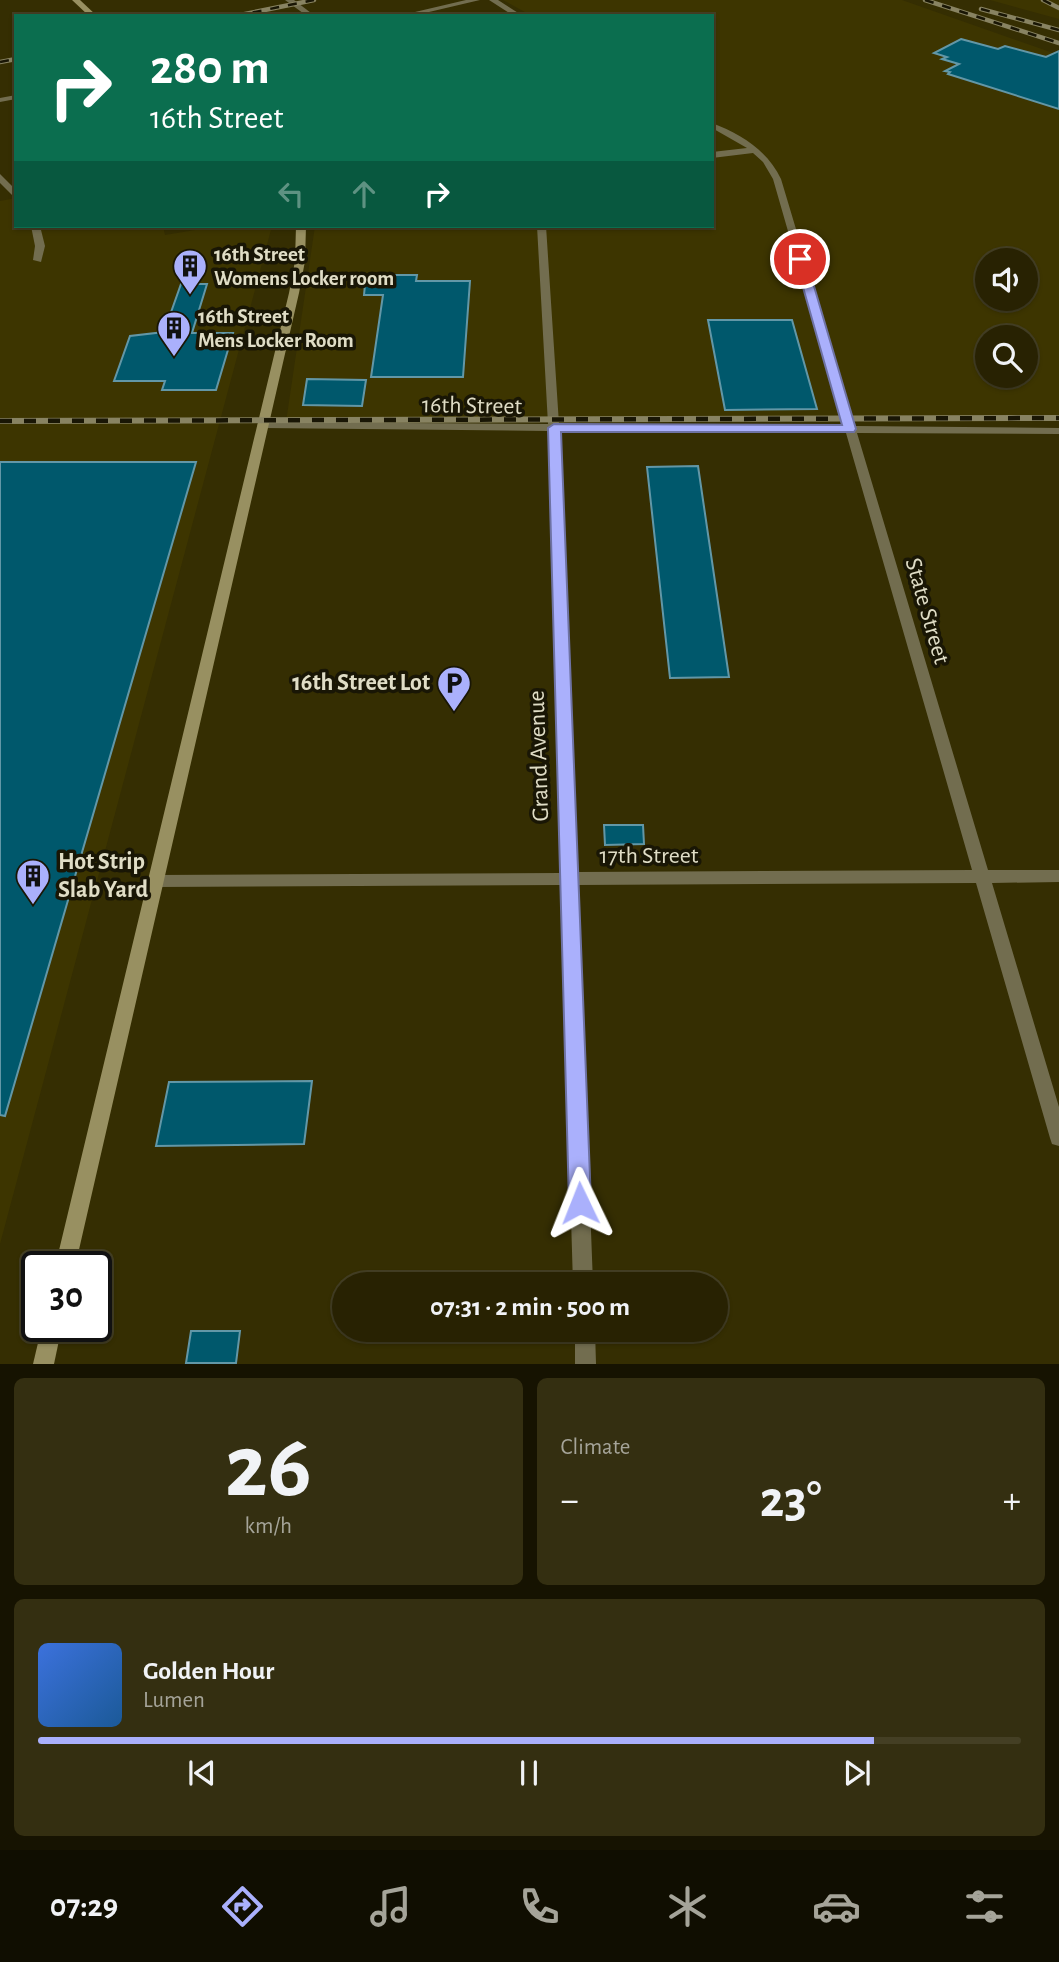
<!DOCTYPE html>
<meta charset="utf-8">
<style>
:root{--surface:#282202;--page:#342f11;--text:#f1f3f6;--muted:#a5a499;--line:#443f24;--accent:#aab0fc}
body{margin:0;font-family:"Alegreya Sans",sans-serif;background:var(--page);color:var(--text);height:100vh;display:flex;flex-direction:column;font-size:26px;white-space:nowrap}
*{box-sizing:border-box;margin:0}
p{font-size:23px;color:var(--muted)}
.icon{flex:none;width:38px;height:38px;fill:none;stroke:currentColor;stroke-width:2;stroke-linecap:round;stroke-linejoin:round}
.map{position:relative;height:1364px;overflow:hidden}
.drawer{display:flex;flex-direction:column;gap:14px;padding:14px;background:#161301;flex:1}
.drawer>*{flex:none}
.hud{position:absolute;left:14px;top:14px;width:700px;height:214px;border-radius:0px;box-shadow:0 2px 5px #0004,0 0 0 2px var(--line);background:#0b6e4f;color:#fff;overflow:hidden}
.buttons{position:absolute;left:975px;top:248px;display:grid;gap:14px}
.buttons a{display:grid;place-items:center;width:63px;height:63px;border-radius:50%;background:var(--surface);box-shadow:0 2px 5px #0004,0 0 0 2px var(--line);font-size:35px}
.speed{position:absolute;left:21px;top:1251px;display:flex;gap:14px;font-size:35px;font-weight:700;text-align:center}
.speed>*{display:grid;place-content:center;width:91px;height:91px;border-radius:50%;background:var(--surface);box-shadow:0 2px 5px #0004,0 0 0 2px var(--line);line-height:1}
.speed .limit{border:4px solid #111;border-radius:10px;background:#fff;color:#111}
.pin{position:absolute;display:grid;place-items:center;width:60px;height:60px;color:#fff;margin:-30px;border:4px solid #fff;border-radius:50%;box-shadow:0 2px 7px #0007}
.me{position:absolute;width:77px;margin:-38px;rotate:358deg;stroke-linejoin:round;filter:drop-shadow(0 0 5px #0008)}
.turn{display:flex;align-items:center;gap:24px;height:147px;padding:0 21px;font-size:32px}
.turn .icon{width:91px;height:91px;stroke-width:2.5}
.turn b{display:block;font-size:49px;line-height:60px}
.lanes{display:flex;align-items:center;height:66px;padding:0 21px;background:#0003;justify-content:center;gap:35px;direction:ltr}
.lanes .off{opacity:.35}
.big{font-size:52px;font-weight:700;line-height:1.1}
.drawer .widget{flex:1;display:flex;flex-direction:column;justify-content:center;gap:10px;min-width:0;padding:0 24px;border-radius:10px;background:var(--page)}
.drawer .dial{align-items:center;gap:0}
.dial b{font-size:91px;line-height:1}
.song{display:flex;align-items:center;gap:21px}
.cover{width:84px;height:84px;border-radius:10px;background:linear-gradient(135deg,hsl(220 70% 55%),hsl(210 70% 35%))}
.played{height:7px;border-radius:4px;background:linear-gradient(90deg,var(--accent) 85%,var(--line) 85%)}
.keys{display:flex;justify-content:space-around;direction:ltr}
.heat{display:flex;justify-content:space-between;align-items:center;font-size:38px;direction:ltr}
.drawer .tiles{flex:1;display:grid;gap:14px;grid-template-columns:1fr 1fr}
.widget:last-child{grid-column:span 2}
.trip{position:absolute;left:332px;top:1272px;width:396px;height:70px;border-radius:35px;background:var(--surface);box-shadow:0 2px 5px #0004,0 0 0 2px var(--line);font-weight:700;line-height:70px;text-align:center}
.menu{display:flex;height:112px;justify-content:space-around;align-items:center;background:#100e01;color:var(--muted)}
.menu .icon{width:49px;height:49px}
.menu .on{color:var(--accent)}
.menu b{font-size:32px;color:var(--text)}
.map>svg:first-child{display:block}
.built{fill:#3d3500;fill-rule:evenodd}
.building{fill:#00586c;stroke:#6297a7;stroke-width:2}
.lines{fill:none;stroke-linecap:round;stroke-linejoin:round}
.street{fill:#726d4f;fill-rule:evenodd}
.secondary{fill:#989061;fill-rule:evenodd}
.rail-far1-casing{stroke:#888362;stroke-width:4.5}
.rail-casing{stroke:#888362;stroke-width:6}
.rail-far1{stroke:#191605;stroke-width:2.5;stroke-dasharray:9;stroke-linecap:butt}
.rail{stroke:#191605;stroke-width:4.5;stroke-dasharray:12;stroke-linecap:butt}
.route{fill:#aab0fc;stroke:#6e72a4;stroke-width:2}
.labels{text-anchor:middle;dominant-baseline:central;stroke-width:7;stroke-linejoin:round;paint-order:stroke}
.far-poi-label{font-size:21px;font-weight:bold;fill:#e0ddc6;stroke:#191605;text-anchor:start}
.street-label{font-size:24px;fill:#e0ddc6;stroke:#191605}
.poi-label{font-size:24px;font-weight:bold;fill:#e0ddc6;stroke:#191605;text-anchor:end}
</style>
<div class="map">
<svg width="1059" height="1364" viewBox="0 0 1059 1364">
<rect width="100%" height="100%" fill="#352e02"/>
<!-- built -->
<g class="built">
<path d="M 503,0 L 902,0 L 1059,55 L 1059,420 L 286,422 L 315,226 L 712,226 L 712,16 L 532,16 ZM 987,261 L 1026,261 L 1026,299 L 987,299 ZM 987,338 L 1026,338 L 1026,376 L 987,376 Z"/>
<polygon points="990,0 1059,0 1059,19"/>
<polygon points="16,198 16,226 163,226 165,235 219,226 272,226 0,1244 0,201"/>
</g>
<!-- building -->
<g class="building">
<polygon points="961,39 998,49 1005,46 1046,57 1059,51 1059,109 948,74 950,72 945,71 959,64 942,59 947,57 934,53"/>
<polygon points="366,275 417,275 416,281 470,281 463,377 371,377 383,295 364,295"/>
<polygon points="181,284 207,284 192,333 233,333 216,390 162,390 165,381 114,381 130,336 164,332"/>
<polygon points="708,320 792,320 817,409 725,410"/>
<polygon points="307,379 366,380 362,406 303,405"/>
<polygon points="0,462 196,462 5,1116 0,1115"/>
<polygon points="698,466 729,677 670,678 647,467"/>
<polygon points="604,825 643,825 644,844 605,845"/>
<polygon points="312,1081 304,1144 156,1146 169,1082"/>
<polygon points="191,1331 240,1331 236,1363 186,1363"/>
</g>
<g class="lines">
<!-- street -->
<g class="street">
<polygon points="285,0 294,0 315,16 307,16"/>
<polygon points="466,0 480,0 412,16 398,16"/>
<polygon points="489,0 498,0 523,16 514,16"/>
<polygon points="16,95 16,99 0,102 0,98"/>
<path d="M 712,123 C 741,134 768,151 781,179 L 855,426 L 1059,428 L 1059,434 L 857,433 L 988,870 L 1059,870 L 1059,882 L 992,883 L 1059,1107 L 1059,1146 L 1052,1144 L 1050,1138 L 976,883 L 578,885 L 593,1284 L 573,1284 L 561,885 L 156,887 L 150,885 L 148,881 L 150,877 L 156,875 L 561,873 L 548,431 L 263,428 L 257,425 L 263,422 L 548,424 L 537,226 L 546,226 L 559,424 L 844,426 L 773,179 L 763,162 L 753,153 L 712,158 L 712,152 L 747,148 L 712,128 ZM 560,431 L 846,433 L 972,870 L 577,872 Z"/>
<polygon points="0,174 16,190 16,199 0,183"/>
<polygon points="31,226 40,226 45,246 41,262 33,260 35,246"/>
<polygon points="575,1330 595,1330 596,1364 575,1364"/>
</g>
<!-- secondary -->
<g class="secondary">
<polygon points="72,0 80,0 97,16 89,16"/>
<polygon points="296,226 306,226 305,261 299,293 75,1267 55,1267 289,293 295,261"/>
<polygon points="42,1326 62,1326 54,1364 33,1364"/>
</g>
<!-- rail-far1 casing -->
<g class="rail-far1-casing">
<g id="rail-far1">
<polyline points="925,0 1059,43"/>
<polyline points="1043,0 1059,8"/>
<polyline points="981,9 1059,30"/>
<polyline points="235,16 314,0"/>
<polyline points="0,62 16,59"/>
</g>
</g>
<!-- rail casing -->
<g class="rail-casing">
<polyline id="rail" points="0,421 1059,418"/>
</g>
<!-- rail-far1 -->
<use href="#rail-far1" class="rail-far1"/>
<!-- rail -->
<use href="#rail" class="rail"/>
</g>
<!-- route -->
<polygon class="route" points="796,256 806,259 856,429 854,432 561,432 591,1203 588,1211 580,1214 573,1211 569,1203 548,428 554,424 842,425 795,259"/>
<!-- icons -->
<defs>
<g id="building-pin" transform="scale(1.75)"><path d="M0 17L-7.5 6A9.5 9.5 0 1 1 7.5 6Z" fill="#aab0fc" stroke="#191605"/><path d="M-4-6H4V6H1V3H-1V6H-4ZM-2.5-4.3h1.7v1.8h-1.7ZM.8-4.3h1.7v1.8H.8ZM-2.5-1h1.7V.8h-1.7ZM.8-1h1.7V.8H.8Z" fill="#111"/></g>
<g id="parking-pin" transform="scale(1.75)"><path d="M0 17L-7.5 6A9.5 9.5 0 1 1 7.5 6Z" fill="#aab0fc" stroke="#191605"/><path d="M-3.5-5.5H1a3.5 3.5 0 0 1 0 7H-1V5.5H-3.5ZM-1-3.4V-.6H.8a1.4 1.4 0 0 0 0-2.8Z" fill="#111"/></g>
</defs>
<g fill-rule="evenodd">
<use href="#building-pin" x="190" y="266"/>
<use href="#building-pin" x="174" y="328"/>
<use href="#parking-pin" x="454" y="683"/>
<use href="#building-pin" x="33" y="876"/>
</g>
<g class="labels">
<!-- far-poi labels -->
<g class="far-poi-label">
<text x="214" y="254">16th Street<tspan x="214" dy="24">Womens Locker room</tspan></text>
<text x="198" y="316">16th Street<tspan x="198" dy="24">Mens Locker Room</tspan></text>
</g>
<!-- street labels -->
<g class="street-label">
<text transform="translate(472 406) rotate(1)">16th Street</text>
<text transform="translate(927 611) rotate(74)">State Street</text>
<text transform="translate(539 756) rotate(-92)">Grand Avenue</text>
<text x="649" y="856">17th Street</text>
</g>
<!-- poi labels -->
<g class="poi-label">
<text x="430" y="683">16th Street Lot</text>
<text x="58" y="862" text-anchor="start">Hot Strip<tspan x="58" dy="28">Slab Yard</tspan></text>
</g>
</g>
</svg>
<div class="buttons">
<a><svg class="icon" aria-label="sound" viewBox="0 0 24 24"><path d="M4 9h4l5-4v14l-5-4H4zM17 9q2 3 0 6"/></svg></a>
<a><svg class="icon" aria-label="search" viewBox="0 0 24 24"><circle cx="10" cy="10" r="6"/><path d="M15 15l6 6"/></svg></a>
</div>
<div class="speed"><div class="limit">30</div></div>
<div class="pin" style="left:800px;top:259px;background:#d93025"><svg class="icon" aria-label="arrive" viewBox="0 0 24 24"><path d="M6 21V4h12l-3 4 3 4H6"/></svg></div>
<svg class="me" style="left:580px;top:1203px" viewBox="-20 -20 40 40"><path d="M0-17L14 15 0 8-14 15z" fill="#aab0fc" stroke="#fff" stroke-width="4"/></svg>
<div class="trip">07:31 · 2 min · 500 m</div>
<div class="hud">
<div class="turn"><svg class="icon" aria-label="right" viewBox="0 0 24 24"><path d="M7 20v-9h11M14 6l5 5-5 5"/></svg><div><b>280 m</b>16th Street</div></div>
<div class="lanes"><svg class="icon off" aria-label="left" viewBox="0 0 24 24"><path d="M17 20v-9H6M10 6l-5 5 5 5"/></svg><svg class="icon off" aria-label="ahead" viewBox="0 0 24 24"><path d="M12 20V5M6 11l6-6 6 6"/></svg><svg class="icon" aria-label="right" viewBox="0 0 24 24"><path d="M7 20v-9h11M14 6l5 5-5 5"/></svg></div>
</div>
</div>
<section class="drawer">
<div class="tiles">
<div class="widget dial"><b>26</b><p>km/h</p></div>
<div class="widget"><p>Climate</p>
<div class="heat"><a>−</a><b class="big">23°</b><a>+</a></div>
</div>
<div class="widget">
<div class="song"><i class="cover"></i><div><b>Golden Hour</b><p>Lumen</p></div></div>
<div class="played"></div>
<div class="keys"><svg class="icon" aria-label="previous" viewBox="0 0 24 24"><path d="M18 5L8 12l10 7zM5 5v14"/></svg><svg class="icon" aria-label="pause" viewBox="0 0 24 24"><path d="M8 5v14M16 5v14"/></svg><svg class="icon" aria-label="next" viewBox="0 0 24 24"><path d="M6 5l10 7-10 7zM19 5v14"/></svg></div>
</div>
</div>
</section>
<nav class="menu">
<b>07:29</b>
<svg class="icon on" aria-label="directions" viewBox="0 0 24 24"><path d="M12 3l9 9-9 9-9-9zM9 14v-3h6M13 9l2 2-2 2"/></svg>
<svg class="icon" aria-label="music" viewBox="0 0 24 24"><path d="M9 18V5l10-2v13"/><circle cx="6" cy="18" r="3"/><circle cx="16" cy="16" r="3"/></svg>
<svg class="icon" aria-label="phone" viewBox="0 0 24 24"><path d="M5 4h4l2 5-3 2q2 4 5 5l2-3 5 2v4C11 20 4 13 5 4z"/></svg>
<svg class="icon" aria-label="climate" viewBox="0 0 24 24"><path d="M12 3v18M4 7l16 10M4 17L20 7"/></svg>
<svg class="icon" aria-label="car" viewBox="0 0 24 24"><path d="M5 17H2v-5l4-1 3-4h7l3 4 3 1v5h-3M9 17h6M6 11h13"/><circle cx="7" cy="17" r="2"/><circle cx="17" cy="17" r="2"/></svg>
<svg class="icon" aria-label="filters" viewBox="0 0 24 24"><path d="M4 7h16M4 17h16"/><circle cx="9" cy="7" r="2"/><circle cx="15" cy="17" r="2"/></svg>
</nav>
